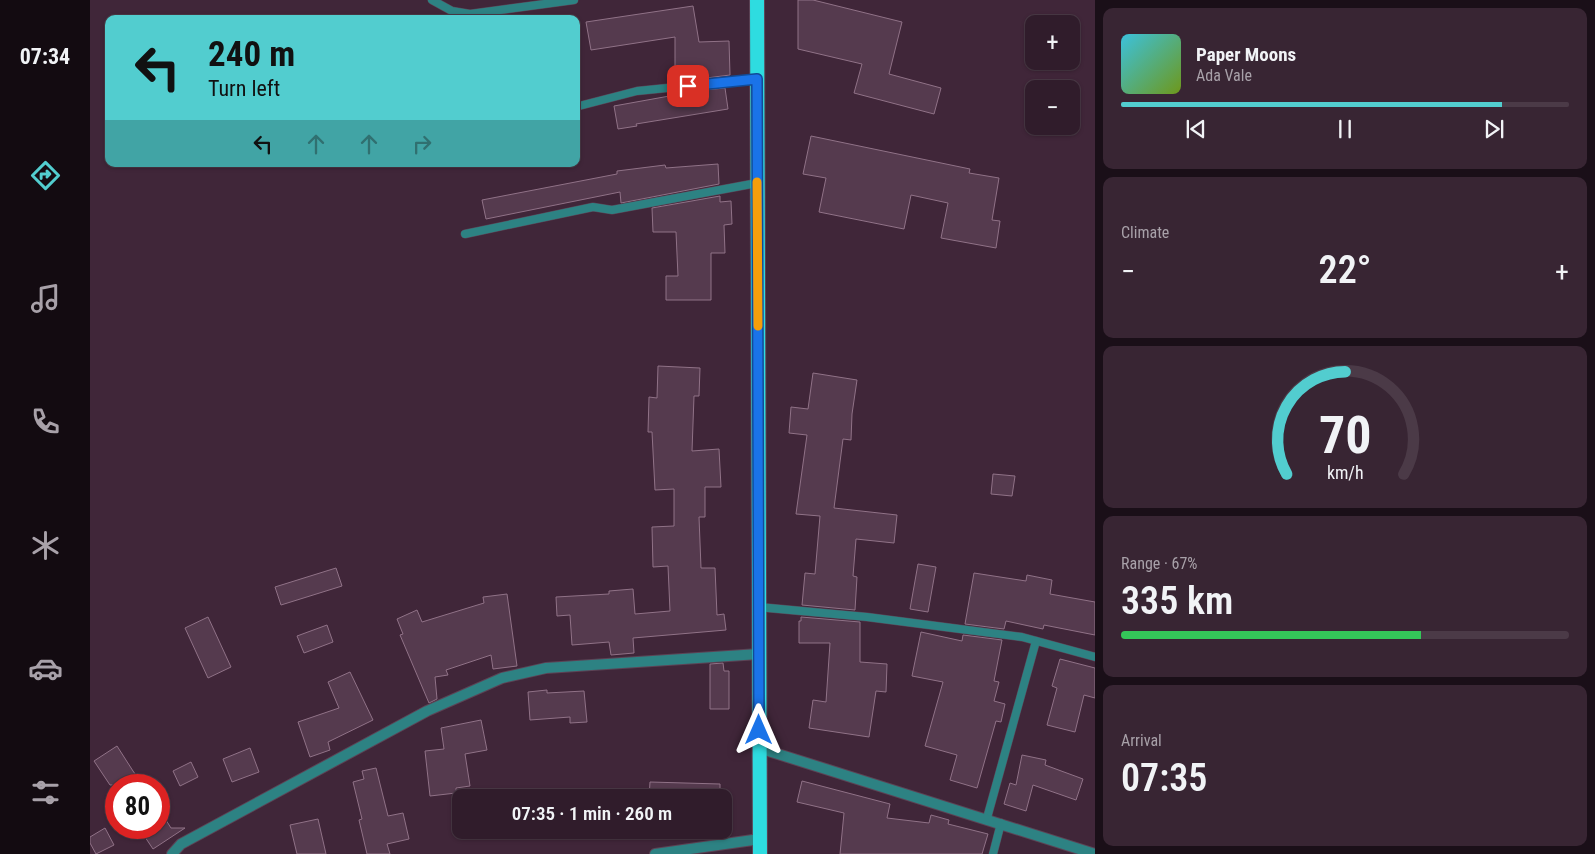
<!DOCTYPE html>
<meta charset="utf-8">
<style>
:root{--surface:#301c2b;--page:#382533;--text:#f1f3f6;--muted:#a8a1a9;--line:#4b3a47;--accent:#52cdcf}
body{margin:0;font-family:"Roboto Condensed",sans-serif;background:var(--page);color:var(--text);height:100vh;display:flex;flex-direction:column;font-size:19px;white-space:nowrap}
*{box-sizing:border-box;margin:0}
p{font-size:16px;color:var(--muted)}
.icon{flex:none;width:28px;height:28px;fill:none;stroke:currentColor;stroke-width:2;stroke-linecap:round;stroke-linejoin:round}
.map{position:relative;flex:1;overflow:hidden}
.sheet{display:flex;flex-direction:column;gap:8px;padding:8px;background:#1a0f18;width:500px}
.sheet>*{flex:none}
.guide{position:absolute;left:15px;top:15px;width:475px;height:152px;border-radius:10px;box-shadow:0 1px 4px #0004,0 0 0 1px var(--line);background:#52cdcf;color:#111;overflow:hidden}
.fabs{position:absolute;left:935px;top:15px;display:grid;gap:10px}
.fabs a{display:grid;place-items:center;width:55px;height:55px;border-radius:10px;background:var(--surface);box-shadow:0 1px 4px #0004,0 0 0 1px var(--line);font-size:25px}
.speed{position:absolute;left:15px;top:774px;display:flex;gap:10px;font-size:25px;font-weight:700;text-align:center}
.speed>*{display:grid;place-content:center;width:65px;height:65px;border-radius:50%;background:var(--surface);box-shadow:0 1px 4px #0004,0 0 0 1px var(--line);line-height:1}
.speed .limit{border:8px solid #d22;background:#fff;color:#111}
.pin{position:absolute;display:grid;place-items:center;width:42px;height:42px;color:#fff;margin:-21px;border-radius:10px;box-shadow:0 2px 8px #0006}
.me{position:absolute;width:55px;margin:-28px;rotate:0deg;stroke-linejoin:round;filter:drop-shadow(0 0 4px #0008)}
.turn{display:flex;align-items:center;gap:18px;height:105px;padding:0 20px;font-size:22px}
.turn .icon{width:65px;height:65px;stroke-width:2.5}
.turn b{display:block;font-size:35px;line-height:42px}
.lanes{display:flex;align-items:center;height:48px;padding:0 20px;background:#0003;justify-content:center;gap:25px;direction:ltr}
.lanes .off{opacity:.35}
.big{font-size:38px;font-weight:600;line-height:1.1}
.sheet .tile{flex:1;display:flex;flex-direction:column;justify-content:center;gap:8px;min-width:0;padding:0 18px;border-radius:10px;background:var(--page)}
.sheet .dial{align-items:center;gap:0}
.dial svg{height:130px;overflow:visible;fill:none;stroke:var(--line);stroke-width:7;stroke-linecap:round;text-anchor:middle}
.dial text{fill:var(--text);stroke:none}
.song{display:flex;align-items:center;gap:15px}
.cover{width:60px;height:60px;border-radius:8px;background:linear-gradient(135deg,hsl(190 70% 55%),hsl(80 70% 35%))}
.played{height:5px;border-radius:2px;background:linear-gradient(90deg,var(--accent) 85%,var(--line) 85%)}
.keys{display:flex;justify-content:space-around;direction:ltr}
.heat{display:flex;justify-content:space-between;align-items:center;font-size:28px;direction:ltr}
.charge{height:8px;border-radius:4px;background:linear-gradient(90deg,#34c759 67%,var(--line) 0)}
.trip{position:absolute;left:362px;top:789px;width:280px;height:50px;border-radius:10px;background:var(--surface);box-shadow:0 1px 4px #0004,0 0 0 1px var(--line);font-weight:600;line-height:50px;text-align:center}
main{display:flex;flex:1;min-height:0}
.tabs{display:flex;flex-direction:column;width:90px;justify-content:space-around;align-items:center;background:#130b11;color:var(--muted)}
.tabs .icon{width:35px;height:35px}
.tabs .selected{color:var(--accent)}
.tabs b{font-size:22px;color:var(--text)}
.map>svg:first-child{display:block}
.building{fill:#553a4e;stroke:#907287}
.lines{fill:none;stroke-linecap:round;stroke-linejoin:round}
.service-casing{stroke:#5c4355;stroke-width:9}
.minor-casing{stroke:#5c4355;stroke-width:12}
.trunk-casing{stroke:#5c4355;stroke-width:16}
.service{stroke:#2d8283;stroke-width:8}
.minor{stroke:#2d8283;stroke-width:10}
.trunk{stroke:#2edce0;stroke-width:14}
.route-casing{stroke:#114b97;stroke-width:12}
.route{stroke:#1a73e8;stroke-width:9}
.slow{stroke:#f59e0b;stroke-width:9}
</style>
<main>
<nav class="tabs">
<b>07:34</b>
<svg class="icon selected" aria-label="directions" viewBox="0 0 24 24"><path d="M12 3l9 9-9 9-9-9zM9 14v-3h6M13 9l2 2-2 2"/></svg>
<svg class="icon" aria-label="music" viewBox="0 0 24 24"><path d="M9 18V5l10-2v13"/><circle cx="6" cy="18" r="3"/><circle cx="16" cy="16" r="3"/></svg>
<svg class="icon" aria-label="phone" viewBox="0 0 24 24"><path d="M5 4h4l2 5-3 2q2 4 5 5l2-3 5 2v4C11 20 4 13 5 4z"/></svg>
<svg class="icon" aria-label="climate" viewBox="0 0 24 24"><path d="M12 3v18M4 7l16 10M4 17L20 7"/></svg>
<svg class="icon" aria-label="car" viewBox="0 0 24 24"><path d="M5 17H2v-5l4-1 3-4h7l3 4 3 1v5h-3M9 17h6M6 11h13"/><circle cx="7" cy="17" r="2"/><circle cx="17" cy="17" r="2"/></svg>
<svg class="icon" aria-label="filters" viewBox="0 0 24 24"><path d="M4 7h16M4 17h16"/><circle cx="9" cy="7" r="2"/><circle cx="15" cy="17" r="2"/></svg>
</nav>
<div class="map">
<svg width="1005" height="854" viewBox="0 0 1005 854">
<rect width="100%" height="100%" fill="#402639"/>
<!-- building -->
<g class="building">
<polygon points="708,0 723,0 812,22 799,74 851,88 844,114 764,93 772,64 708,49"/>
<polygon points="603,6 609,42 639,41 640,75 585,82 585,37 501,50 496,22"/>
<polygon points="635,88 638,109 546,124 547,126 528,129 524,106 585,95 585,93"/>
<polygon points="721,136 880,169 879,173 909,178 902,220 910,221 906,248 851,238 858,203 821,195 814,229 729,212 736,178 713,174"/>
<polygon points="628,164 629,184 531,203 530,192 396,219 392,200 527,174 527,171 575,165 576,168"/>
<polygon points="630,196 630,202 641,201 642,224 634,225 635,253 621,253 621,300 576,300 576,276 588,276 586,232 563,232 562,208"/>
<polygon points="568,366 610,368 609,396 604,396 602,451 629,449 631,487 615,487 615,517 609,517 611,568 625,568 627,615 634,614 636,630 543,638 544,653 521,655 519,642 482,645 480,615 467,616 466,597 519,594 519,591 543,589 545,614 580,611 578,566 563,567 562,527 584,526 584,489 565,490 562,432 558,432 559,397 567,398"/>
<polygon points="723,373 767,380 762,414 761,440 753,439 744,508 807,515 804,543 766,539 763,576 767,577 765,610 712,605 715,573 725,574 730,516 706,514 717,435 699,433 701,407 718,409"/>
<polygon points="903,474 925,476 922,496 901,494"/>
<polygon points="828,564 846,567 838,612 820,609"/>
<polygon points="246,568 252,586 191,605 185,587"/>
<polygon points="884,573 936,581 937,575 962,580 960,594 1005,602 1005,635 954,625 953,629 916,621 914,629 875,624"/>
<polygon points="417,594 427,666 403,669 401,655 356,670 358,675 345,677 347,699 339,703 310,635 313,634 307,619 327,610 332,622 394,603 393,597"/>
<polygon points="118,617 141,667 118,678 95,628"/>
<polygon points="711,617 770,622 770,662 797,664 796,692 786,691 779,737 719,728 723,700 736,702 740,643 709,643 709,621 711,621"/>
<polygon points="237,625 243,642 214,653 207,636"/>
<polygon points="831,632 872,641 873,635 912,640 904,681 909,682 904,701 915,704 911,722 906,721 887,788 860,780 867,755 835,746 853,682 822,676"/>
<polygon points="970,659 1005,668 1005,698 994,695 985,732 957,725 967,688 962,686"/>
<polygon points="633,663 634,671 639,671 639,709 620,709 620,664"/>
<polygon points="260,672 283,720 238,742 240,750 220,757 208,722 249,708 238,682"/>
<polygon points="457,690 457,693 494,691 497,722 480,723 480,717 440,720 438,692"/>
<polygon points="391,720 397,750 375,754 380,786 366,788 366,793 340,796 335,751 354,749 351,728"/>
<polygon points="27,746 43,771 53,785 20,785 4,761"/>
<polygon points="160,748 169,772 142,782 133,759"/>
<polygon points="932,755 956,760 955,765 993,779 986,800 943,785 936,811 914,804 920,783 926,785"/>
<polygon points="101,762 108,777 90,786 83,771"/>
<polygon points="286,768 298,816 313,813 319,839 297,844 300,854 277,854 269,820 272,819 263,782 274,779 272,771"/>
<polygon points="712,781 800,804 797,818 839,823 841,815 859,820 858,824 898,834 892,854 750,854 754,813 707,802"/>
<polygon points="560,782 630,784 630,798 559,798"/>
<polygon points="69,809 81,828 95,828 63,849 49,828 69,828"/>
<polygon points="228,819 236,854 207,854 200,825"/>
<polygon points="15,828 24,845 6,854 0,843 0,837"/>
</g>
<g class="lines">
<!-- service casing -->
<g class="service-casing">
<g id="service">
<polyline points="342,0 362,11 380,14 484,0"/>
<polyline points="489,106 547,91 667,79"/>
<polyline points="375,234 503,207 522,210 667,183"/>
<polyline points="668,607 777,617 932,637 1005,657"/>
<polyline points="897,818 946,641"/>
<polyline points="903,854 911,823"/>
</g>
</g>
<!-- minor casing -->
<g class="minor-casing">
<g id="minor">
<polyline points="669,748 1005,854"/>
<polyline points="82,854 91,844 337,711 412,678 456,668 669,654"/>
<polyline points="565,854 670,839"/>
</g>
</g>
<!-- trunk casing -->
<g class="trunk-casing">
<polyline id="trunk" points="667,0 670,854"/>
</g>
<!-- service -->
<use href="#service" class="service"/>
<!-- minor -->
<use href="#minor" class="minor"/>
<!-- trunk -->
<use href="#trunk" class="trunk"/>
</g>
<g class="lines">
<!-- route casing -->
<g class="route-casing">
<polyline id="route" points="598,86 667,79 669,730"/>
</g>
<!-- route -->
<use href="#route" class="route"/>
<!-- slow -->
<polyline class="slow" points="667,182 668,326"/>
</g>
</svg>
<div class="fabs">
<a>+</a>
<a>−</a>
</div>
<div class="speed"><div class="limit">80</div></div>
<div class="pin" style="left:598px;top:86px;background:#d93025"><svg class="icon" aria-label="arrive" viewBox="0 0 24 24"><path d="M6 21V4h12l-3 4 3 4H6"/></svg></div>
<svg class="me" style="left:669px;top:730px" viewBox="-20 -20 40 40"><path d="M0-17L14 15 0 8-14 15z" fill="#1a73e8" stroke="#fff" stroke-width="4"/></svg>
<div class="trip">07:35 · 1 min · 260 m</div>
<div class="guide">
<div class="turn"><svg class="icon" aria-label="left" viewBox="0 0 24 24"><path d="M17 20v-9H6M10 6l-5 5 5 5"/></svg><div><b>240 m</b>Turn left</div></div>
<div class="lanes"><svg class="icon" aria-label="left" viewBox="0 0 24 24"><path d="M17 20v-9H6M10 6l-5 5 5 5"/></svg><svg class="icon off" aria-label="ahead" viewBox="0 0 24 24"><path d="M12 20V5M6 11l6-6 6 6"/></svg><svg class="icon off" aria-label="ahead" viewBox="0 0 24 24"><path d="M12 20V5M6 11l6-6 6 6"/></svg><svg class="icon off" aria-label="right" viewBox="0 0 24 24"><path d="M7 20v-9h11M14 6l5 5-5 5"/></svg></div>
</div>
</div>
<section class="sheet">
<div class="tile">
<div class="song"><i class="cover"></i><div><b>Paper Moons</b><p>Ada Vale</p></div></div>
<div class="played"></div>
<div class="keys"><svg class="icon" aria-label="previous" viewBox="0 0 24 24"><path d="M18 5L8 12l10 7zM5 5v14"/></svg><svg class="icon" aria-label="pause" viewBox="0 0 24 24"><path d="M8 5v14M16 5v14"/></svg><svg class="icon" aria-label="next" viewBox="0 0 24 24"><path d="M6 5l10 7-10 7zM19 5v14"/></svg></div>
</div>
<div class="tile"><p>Climate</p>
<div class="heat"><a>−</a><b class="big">22°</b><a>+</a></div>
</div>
<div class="tile dial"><svg viewBox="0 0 100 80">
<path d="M14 69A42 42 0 1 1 86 69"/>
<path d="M14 69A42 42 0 0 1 50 6" stroke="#52cdcf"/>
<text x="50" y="56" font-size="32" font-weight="700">70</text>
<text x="50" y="72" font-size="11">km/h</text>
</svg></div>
<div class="tile"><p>Range · 67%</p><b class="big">335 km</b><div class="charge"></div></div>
<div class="tile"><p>Arrival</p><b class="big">07:35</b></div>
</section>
</main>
